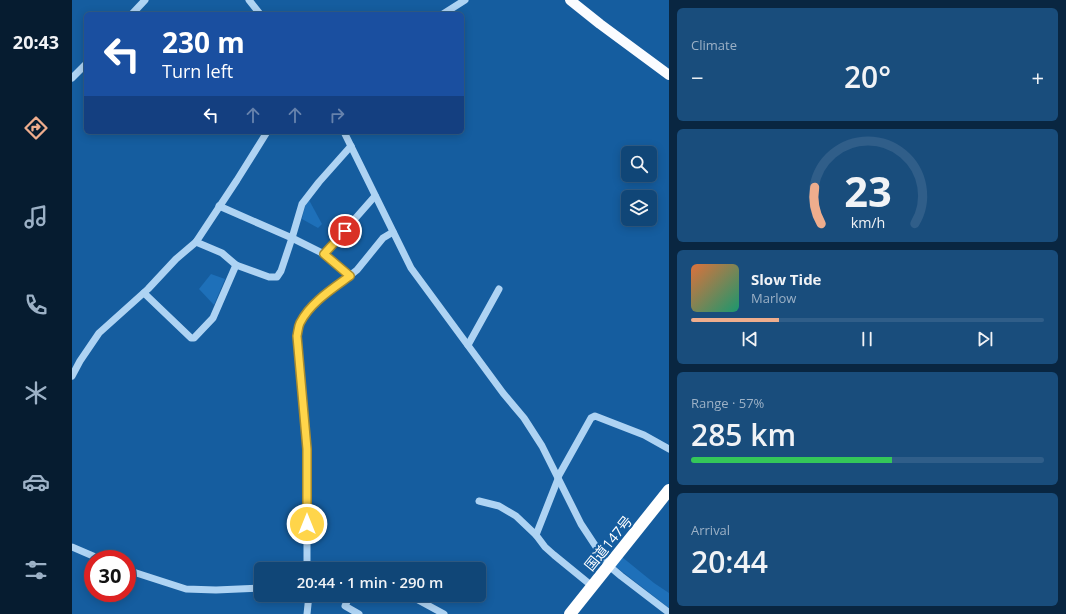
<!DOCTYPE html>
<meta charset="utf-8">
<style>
:root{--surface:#104677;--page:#194d7c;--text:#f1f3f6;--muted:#9cb1c6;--line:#305e89;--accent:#eead8d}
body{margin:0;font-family:"Open Sans","Noto Sans JP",sans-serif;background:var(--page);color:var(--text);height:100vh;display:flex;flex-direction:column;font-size:15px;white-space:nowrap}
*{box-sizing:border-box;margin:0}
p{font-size:13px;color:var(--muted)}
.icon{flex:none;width:22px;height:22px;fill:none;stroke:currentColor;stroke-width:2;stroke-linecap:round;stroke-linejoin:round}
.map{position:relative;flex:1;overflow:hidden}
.sheet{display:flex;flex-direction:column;gap:8px;padding:8px;background:#092641;width:397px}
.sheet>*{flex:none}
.top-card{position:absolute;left:12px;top:12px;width:380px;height:122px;border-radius:6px;box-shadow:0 2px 10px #0003,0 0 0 1px var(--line);background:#1a4fa0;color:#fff;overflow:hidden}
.buttons{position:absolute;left:549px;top:146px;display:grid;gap:8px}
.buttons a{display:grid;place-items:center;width:36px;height:36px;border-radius:6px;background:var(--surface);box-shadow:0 2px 10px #0003,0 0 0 1px var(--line);font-size:20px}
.speed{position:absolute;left:12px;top:550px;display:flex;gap:8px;font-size:20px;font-weight:700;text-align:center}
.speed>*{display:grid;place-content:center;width:52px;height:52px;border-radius:50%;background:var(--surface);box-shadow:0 2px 10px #0003,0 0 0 1px var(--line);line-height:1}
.speed .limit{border:6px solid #d22;background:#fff;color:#111}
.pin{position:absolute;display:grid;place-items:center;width:34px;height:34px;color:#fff;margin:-17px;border:2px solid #fff;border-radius:50%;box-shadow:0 1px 4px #0007}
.me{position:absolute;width:44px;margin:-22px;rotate:0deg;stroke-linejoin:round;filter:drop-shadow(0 0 3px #0008)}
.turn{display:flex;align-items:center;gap:14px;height:84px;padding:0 12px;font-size:18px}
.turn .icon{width:52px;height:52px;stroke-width:2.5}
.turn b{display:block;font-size:28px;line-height:34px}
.lanes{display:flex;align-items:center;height:38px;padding:0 12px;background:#0003;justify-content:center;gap:20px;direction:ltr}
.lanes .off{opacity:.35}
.big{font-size:30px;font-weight:600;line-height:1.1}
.sheet .tile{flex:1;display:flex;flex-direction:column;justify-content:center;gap:6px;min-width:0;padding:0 14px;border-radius:6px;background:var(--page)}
.sheet .dial{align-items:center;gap:0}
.dial svg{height:104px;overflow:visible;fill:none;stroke:var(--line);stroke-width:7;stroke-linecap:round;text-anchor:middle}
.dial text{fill:var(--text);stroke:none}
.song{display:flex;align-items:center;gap:12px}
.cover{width:48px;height:48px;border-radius:6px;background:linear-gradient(135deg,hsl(20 70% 55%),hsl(160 70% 35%))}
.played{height:4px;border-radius:2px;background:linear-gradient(90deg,var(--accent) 25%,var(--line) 25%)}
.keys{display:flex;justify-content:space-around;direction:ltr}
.heat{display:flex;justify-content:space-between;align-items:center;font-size:22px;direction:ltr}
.charge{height:6px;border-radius:3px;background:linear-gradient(90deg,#34c759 57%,var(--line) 0)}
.trip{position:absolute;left:182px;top:562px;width:232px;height:40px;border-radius:6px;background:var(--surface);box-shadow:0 2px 10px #0003,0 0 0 1px var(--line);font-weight:600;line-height:40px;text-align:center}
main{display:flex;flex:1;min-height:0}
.tab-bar{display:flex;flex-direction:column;width:72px;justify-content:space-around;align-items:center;background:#061c30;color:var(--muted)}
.tab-bar .icon{width:28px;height:28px}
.tab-bar .active{color:var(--accent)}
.tab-bar b{font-size:18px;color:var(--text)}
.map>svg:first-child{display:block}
.green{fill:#1e70b9}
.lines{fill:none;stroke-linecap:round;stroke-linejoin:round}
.minor{stroke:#aed3f3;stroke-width:7}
.major{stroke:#fafcff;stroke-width:10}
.highway{stroke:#fff;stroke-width:12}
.route-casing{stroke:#a68a30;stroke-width:10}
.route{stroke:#ffd54a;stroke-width:7}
.labels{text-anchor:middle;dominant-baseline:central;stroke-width:4;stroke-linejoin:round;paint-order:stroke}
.street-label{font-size:14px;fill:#fff;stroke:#155d9f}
</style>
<main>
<nav class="tab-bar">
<b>20:43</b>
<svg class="icon active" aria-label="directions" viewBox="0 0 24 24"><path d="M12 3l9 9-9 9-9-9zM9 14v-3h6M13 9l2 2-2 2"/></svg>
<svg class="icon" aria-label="music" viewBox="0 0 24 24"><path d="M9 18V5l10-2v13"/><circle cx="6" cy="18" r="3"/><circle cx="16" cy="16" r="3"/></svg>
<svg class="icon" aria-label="phone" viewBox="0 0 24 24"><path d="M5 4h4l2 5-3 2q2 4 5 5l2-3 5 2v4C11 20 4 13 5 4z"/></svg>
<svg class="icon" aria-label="climate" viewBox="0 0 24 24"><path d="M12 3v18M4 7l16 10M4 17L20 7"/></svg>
<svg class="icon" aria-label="car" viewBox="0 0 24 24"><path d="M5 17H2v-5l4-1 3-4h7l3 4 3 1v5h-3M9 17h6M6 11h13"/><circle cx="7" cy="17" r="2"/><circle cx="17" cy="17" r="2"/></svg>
<svg class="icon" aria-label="filters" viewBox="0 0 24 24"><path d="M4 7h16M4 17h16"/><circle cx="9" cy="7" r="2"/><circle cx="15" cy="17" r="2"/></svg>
</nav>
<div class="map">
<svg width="597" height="614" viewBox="0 0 597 614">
<rect width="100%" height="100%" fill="#155d9f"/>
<!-- green -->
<g class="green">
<polygon points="237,200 250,224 246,228 230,219 233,206"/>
<polygon points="139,274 153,279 142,305 127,289"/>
<polygon points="550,557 582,583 597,593 597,608 543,566"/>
</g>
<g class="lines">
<!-- minor -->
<g class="minor">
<polyline points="177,0 188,14"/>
<polyline points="60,14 73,0"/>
<polyline points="371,14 393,0"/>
<polyline points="0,78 14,64"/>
<polyline points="272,132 339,268 431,393 452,418 470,446 509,524 536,565 549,576 596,612 597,614"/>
<polyline points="147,206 220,238 252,254 278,276"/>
<polyline points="124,242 150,253 164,265 197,277 205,277 209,271 220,238 230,204 247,182 279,146"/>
<polyline points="252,254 303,196"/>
<polyline points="72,293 119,338 122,338 141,318 164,265"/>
<polyline points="396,345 427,289"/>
<polyline points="0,376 8,361 27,333 76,289 104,259 124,242 165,180 195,132"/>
<polyline points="486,477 519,418 523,416 572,435 597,449"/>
<polyline points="407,501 427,506 444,516 464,535 486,479"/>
<polyline points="464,535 473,547 482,555 520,586"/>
<polyline points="0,547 28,559"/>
<polyline points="235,569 235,449 225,336 227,325 234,314 247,300 285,270 311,238 321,232"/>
<polyline points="55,570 114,589 144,590 189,588"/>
<polyline points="278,595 273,606 287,614"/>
<polyline points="337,595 372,614"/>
<polyline points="235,614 237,595"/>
</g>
<!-- major -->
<polyline class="major" points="498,0 528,24 597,75"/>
<!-- highway -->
<polyline class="highway" points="498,614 597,490"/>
</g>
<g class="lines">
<!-- route casing -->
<g class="route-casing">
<path id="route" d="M 235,524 L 235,449 L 225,336 C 226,332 226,327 228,323 C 238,303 260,289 278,276 L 252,254 L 273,231"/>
</g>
<!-- route -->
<use href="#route" class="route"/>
</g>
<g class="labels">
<!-- street labels -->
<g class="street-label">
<text transform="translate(536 543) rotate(-51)">国道147号</text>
</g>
</g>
</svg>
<div class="buttons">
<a><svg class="icon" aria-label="search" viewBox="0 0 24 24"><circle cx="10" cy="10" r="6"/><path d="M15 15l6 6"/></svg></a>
<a><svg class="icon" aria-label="layers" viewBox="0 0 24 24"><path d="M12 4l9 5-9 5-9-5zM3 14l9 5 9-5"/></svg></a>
</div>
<div class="speed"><div class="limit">30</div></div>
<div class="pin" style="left:273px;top:231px;background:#d93025"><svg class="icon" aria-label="arrive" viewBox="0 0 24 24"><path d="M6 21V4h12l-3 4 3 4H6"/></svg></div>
<svg class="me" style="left:235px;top:524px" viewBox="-20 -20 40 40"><circle r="17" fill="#ffd54a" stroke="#fff" stroke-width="3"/><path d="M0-11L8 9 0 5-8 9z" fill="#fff"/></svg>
<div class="trip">20:44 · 1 min · 290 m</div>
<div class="top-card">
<div class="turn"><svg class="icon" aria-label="left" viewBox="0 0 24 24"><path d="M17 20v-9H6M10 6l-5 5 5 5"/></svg><div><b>230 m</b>Turn left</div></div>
<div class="lanes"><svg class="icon" aria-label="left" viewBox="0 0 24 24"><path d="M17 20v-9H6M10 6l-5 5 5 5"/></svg><svg class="icon off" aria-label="ahead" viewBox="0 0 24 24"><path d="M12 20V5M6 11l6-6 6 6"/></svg><svg class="icon off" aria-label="ahead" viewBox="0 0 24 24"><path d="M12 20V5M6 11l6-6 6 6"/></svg><svg class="icon off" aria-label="right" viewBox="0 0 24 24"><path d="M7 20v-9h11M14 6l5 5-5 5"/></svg></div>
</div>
</div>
<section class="sheet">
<div class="tile"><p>Climate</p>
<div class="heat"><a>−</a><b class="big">20°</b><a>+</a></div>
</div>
<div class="tile dial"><svg viewBox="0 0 100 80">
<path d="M14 69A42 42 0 1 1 86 69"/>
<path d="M14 69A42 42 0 0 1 9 41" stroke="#eead8d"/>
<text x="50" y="56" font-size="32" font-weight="700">23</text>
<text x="50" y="72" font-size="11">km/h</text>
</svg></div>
<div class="tile">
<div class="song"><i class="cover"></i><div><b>Slow Tide</b><p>Marlow</p></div></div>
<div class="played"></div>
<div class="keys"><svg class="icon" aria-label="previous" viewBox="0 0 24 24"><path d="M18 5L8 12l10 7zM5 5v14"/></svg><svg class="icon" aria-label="pause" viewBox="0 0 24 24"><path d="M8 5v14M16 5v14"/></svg><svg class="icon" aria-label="next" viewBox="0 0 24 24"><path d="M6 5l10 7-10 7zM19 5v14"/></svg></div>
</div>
<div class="tile"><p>Range · 57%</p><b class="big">285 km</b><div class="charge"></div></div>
<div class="tile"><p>Arrival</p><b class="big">20:44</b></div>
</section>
</main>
